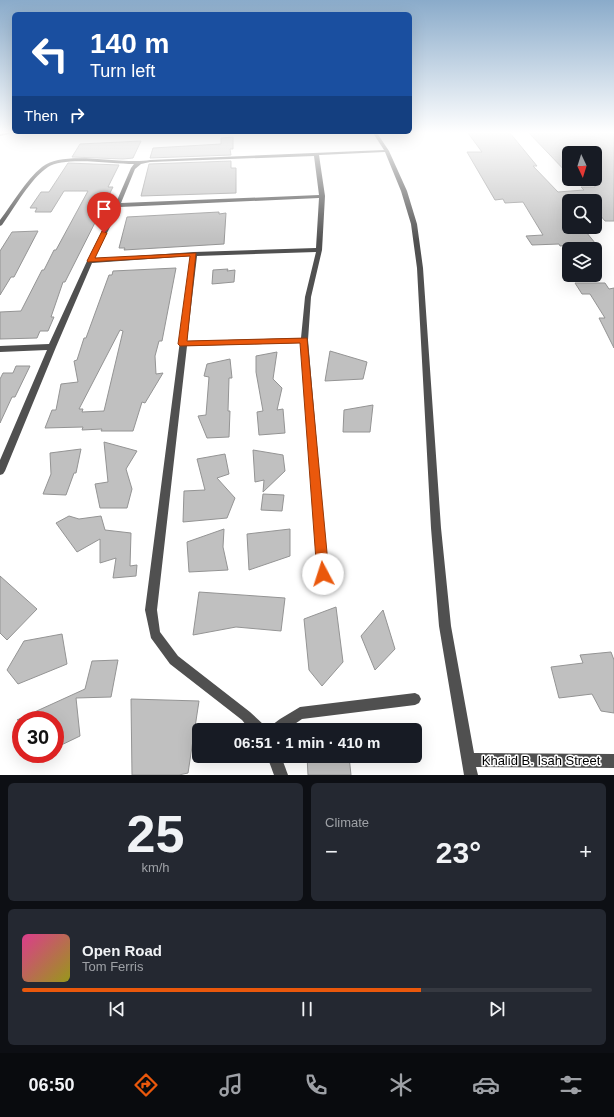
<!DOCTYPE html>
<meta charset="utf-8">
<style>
:root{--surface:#171b24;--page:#242831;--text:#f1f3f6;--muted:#9ea1a6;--line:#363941;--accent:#ea580c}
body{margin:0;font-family:Helvetica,sans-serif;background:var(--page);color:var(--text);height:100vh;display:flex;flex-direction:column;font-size:15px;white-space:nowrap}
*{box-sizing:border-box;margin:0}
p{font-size:13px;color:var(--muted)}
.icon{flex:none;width:22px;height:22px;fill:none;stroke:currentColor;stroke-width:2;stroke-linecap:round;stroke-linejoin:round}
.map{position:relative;height:775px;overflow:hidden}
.side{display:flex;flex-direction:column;gap:8px;padding:8px;background:#0d0f14;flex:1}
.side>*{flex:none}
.hud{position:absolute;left:12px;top:12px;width:400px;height:122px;border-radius:6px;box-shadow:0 4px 16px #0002;background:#1a4fa0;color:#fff;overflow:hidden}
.needle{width:26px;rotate:176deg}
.controls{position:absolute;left:562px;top:146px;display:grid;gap:8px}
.controls a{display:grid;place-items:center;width:40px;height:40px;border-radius:6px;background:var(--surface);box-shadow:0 4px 16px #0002;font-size:20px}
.speed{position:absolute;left:12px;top:711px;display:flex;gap:8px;font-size:20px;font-weight:700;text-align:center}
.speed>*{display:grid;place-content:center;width:52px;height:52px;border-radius:50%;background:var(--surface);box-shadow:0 4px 16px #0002;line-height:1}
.speed .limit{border:6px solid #d22;background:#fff;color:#111}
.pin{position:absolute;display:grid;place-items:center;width:34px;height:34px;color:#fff;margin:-41px -17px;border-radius:50% 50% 50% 0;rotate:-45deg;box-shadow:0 0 4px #0007}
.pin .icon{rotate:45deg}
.me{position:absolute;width:44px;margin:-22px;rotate:355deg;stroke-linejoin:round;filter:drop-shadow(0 0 3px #0008)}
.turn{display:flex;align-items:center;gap:14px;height:84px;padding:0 12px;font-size:18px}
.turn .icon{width:52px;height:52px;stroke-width:2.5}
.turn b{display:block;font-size:28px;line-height:34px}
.then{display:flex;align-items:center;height:38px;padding:0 12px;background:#0003;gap:8px;font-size:15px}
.big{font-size:30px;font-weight:600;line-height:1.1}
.side .widget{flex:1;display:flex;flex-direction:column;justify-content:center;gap:6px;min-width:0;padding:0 14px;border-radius:6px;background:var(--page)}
.side .dial{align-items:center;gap:0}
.dial b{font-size:52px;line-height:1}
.song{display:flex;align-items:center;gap:12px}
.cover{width:48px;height:48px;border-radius:6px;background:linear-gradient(135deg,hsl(330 70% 55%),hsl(60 70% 35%))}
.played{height:4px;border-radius:2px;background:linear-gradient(90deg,var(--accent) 70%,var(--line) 70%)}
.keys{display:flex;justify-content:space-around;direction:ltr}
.heat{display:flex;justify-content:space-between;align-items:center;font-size:22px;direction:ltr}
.side .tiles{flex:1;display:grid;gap:8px;grid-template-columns:1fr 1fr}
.widget:last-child{grid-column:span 2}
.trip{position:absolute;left:192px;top:723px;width:230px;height:40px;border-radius:6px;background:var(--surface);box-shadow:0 4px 16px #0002;font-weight:600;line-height:40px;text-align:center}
.tab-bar{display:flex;height:64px;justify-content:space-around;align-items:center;background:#090b0e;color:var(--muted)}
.tab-bar .icon{width:28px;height:28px}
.tab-bar .selected{color:var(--accent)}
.tab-bar b{font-size:18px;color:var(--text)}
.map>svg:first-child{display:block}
.building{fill:#c0c0c0;stroke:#949494;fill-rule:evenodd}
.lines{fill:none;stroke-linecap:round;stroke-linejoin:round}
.minor{fill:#505050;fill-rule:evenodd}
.tertiary{fill:#505050;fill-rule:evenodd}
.route{fill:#ea580c;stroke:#983908}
.labels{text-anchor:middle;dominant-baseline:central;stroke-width:3;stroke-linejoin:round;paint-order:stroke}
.near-street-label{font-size:13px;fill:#000;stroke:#fff}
</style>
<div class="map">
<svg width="614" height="775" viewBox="0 0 614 775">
<rect width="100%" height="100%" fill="#fff"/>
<!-- building -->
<g class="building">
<polygon points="468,133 510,133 537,166 533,166 558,192 584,190 581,187 595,187 595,153 569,153 569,175 529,133 614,133 614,221 605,221 595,209 595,201 569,200 569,227 582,227 600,249 573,249 570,245 560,246 559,244 532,245 526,236 543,235 523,202 505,203 503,199 495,200 467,152 482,152"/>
<polygon points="233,137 233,149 230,149 231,155 150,158 153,148 221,144 221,138"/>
<polygon points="141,141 133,158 123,159 72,157 80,144"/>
<polygon points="231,161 231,168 236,168 236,193 141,196 149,164"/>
<polygon points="68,163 119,165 108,187 113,187 65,282 63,282 51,317 54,317 48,331 40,331 37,338 0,339 0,312 21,311 42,270 44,270 54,250 56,250 88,191 64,191 51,212 35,212 37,208 30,208 41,192 49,192"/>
<polygon points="219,212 219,214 226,213 224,244 124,250 125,248 119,248 127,217"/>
<polygon points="38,231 14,277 11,277 0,295 0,251 12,232"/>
<path d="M 176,268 L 162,341 L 159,341 L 155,356 L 156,374 L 163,373 L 145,403 L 142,402 L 133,431 L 101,431 L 102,429 L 82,430 L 83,427 L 45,428 L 52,410 L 56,410 L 61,384 L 78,382 L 74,361 L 77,360 L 84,338 L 86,338 L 109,275 L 112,275 L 113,271 ZM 120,330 L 123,331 L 104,411 L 82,412 L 83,409 L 79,409 Z"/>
<polygon points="228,269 227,271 235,270 234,282 212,284 213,270"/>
<polygon points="575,283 605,283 609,289 614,288 614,348 599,318 605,318 590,294 582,294"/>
<polygon points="330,351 367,362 363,379 325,381"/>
<polygon points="277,352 273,379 282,388 277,410 283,409 285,433 259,435 257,412 263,411 256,372 256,356"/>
<polygon points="230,359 232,378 229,378 228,411 230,411 229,437 207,438 198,416 206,415 209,377 204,376 207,364"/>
<polygon points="16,366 30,366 15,397 12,397 0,423 0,379 3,373 13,373"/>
<polygon points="373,405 370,432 343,432 344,410"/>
<polygon points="104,442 137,451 126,469 132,489 127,508 100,508 95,484 108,482"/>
<polygon points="81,449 76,473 74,473 66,495 43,494 51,474 50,453"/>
<polygon points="253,450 283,455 285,471 263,492 264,480 255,482"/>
<polygon points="225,454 229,474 217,478 235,498 227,518 183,522 184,491 205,490 197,459"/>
<polygon points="263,494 284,495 282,511 261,510"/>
<polygon points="69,516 79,519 101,516 105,530 131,533 130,566 137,565 136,576 113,578 116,558 100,563 100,539 77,552 56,523"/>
<polygon points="224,529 223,547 228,570 189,572 187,542"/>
<polygon points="290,529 290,556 249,570 247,534"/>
<polygon points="0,576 37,609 7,640 0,633"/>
<polygon points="199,592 285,598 281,631 236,627 193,635"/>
<polygon points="336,607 343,662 322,686 309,670 304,619"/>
<polygon points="383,610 395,649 375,670 361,636"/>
<polygon points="62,634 67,664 18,684 7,670 24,641"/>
<polygon points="611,652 614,660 614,713 601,711 592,694 559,698 551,667 583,663 580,655"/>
<polygon points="118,660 111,697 76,698 80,736 55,748 55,720 17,720 85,689 92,661"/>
<polygon points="131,699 199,701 188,773 179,775 132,775"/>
<polygon points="307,756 349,756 351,775 308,775"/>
</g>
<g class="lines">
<!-- minor -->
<g class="minor">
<path d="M 373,133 L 377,133 L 389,151 L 407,191 L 417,224 L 423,268 L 441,528 L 451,626 L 474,753 L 614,754 L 614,768 L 476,767 L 478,775 L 464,775 L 439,626 L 431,528 L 417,268 L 411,224 L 401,191 L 385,152 L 319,155 L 325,196 L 322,250 L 311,297 L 308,340 L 328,574 L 327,578 L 323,579 L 319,578 L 318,574 L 301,343 L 187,346 L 157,610 L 160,632 L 178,656 L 250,712 L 264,725 L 265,730 L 250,730 L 242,720 L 170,664 L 151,638 L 145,610 L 191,256 L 92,263 L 56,347 L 5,471 L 3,474 L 0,475 L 0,460 L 47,350 L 0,352 L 0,346 L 49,344 L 87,261 L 115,205 L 131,168 L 134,164 C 114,164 64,156 48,167 C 30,179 15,207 2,225 L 0,226 L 0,220 C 13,203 25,181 42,167 C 64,149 121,165 150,160 L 384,150 ZM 314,156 L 319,195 L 121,203 L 135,169 L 141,164 L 150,162 ZM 319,198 L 316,248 L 194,252 L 94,259 L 120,207 ZM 316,252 L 305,297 L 301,338 L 187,341 L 197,256 Z"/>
<polygon points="415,693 419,695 421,699 419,703 415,705 302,719 286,730 271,730 272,725 280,719 300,707"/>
<polygon points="267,756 281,756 288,775 274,775"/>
</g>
<!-- tertiary -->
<polygon class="tertiary" points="6,133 13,133 0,136 0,134"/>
</g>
<!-- sky -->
<linearGradient id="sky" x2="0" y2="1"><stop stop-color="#8aabca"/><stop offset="0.55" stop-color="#fff"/><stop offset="1" stop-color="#fff" stop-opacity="0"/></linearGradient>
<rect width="614" height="241" fill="url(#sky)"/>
<!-- route -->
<polygon class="route" points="102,231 107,233 95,258 196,253 187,341 307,338 329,574 327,578 323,580 319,578 317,574 300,343 180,346 178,344 190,256 88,262 87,261"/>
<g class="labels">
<!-- near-street labels -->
<g class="near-street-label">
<text x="541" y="760">Khalid B. Isah Street</text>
</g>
</g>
</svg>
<div class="controls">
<a><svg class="needle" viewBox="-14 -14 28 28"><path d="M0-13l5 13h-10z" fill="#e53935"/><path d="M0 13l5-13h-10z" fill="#9ea1a6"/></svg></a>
<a><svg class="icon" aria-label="search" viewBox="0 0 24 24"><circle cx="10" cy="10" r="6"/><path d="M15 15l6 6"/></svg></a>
<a><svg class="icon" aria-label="layers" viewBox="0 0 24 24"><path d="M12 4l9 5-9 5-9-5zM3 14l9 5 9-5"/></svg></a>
</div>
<div class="speed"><div class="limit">30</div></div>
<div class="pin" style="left:104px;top:233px;background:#d93025"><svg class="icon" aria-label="arrive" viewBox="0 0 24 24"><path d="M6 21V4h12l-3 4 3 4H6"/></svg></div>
<svg class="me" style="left:323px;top:574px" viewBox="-20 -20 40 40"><circle r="19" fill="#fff"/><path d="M0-13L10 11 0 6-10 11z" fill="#ea580c"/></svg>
<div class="trip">06:51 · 1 min · 410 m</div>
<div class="hud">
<div class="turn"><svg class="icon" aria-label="left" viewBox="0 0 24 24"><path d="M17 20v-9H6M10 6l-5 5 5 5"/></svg><div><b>140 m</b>Turn left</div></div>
<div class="then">Then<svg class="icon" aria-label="right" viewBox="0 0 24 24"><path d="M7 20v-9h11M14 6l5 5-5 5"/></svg></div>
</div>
</div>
<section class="side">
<div class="tiles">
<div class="widget dial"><b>25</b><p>km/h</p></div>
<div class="widget"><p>Climate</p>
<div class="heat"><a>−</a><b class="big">23°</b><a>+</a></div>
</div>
<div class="widget">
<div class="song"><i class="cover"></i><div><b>Open Road</b><p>Tom Ferris</p></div></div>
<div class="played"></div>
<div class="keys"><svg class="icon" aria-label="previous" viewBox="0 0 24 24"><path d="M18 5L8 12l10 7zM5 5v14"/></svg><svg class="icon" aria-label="pause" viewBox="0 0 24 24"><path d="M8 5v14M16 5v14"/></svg><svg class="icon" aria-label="next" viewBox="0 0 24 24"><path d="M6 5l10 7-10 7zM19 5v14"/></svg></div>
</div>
</div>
</section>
<nav class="tab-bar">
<b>06:50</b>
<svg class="icon selected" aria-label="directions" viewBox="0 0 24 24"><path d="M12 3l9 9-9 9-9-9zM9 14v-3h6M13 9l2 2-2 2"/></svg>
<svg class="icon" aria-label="music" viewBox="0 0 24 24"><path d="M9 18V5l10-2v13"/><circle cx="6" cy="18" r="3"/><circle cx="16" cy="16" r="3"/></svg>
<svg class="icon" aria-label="phone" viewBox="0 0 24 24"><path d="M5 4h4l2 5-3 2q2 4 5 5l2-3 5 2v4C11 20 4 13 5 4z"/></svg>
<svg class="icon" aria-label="climate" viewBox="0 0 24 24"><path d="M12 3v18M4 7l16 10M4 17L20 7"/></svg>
<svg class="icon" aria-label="car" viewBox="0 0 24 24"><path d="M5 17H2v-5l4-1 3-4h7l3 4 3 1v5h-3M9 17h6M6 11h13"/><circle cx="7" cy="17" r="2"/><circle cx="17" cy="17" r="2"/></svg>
<svg class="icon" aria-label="filters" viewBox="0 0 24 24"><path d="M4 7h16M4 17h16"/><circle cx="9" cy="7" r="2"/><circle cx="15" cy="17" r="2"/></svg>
</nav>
